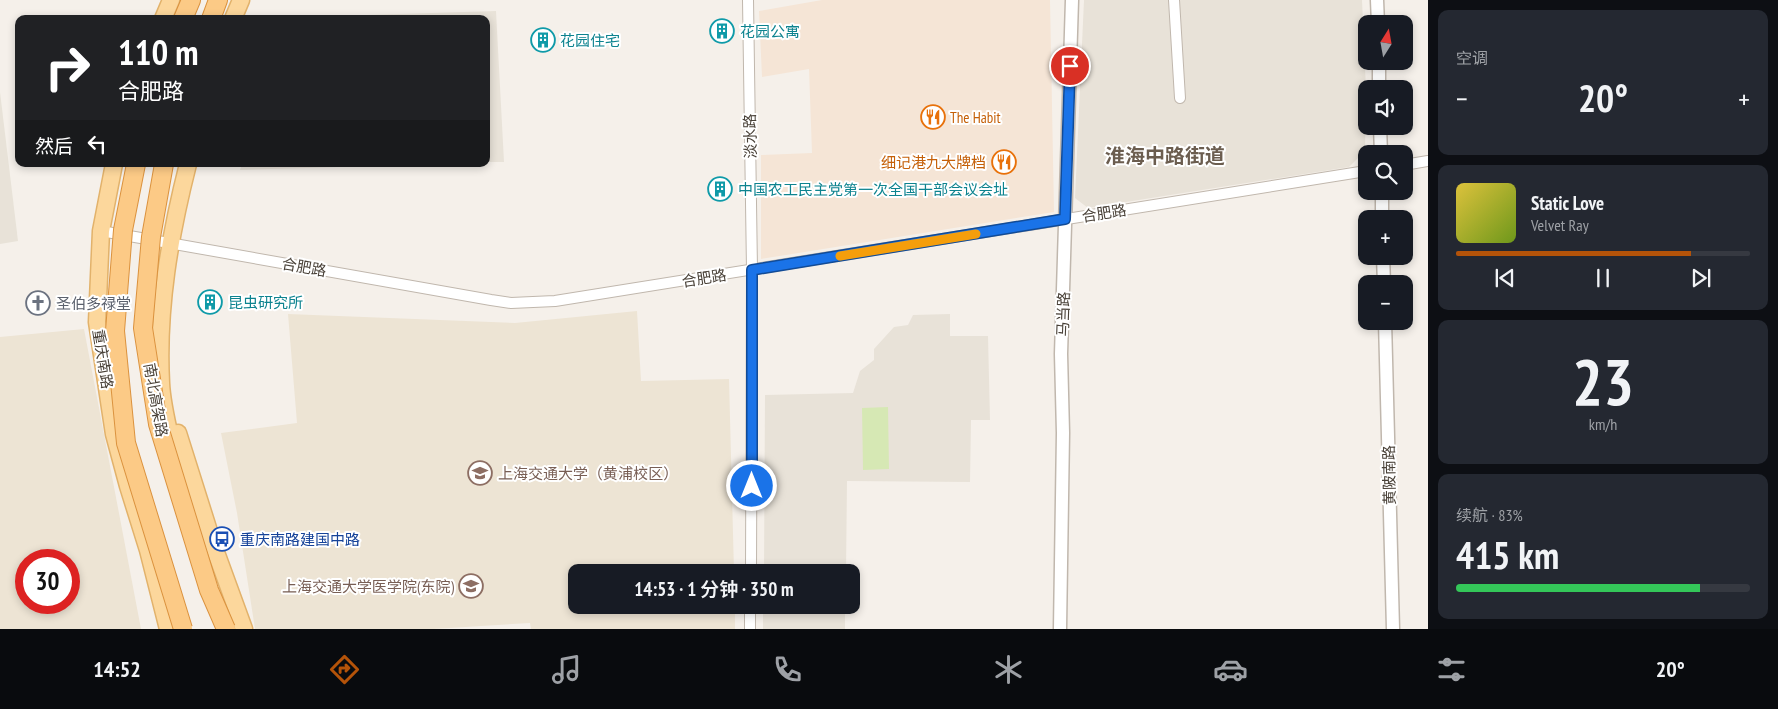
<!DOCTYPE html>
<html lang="zh">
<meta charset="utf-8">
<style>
:root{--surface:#171b24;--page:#242831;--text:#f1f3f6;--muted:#9ea1a6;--line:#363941;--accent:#b45309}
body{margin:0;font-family:"PT Sans Narrow","Noto Sans SC",sans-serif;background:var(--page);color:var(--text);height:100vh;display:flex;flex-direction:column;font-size:19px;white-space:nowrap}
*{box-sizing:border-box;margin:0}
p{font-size:16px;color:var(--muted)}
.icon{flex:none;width:28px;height:28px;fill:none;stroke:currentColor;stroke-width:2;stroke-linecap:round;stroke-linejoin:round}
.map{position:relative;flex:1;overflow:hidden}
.drawer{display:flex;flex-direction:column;gap:10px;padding:10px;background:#0d0f14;width:350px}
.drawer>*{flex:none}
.guide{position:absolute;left:15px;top:15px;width:475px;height:152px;border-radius:10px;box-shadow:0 2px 8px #0003;background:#202124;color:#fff;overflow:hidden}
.needle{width:32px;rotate:11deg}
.controls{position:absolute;left:1358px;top:15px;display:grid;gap:10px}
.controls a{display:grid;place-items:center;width:55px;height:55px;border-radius:10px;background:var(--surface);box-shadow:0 2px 8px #0003;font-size:25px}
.speed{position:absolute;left:15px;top:549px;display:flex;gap:10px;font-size:25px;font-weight:700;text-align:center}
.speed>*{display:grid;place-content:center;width:65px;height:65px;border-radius:50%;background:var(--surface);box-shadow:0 2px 8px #0003;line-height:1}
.speed .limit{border:8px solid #d22;background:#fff;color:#111}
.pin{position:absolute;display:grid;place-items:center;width:42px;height:42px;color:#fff;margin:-21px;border:2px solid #fff;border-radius:50%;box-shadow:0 1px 5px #0007}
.me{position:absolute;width:55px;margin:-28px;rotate:0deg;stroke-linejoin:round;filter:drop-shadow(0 0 4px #0008)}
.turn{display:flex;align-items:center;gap:18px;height:105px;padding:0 20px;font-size:22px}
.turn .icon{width:65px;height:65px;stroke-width:2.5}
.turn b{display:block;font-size:35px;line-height:42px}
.then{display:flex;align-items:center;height:48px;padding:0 20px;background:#0003;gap:10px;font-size:19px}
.big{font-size:38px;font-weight:600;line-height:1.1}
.drawer .tile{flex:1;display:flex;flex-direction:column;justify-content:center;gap:8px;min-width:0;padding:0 18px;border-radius:10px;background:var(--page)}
.drawer .dial{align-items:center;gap:0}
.dial b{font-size:65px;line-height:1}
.song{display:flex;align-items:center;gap:15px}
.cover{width:60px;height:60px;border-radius:8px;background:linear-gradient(135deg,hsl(50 70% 55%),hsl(80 70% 35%))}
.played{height:5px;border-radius:2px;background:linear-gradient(90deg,var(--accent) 80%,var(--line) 80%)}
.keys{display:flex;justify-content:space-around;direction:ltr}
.heat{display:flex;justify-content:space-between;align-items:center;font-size:28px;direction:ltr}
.charge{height:8px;border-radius:4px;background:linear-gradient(90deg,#34c759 83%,var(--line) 0)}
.trip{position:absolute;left:568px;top:564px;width:292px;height:50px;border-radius:10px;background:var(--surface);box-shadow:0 2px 8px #0003;font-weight:600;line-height:50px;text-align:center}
.tab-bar{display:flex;height:80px;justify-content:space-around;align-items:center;background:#090b0e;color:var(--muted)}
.tab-bar .icon{width:35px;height:35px}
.tab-bar .on{color:var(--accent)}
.tab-bar b{font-size:22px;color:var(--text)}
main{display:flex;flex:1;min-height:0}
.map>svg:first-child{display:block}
.residential{fill:#e8e2d8}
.commercial{fill:#f5e5d6}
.education{fill:#ede4d4;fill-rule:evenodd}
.green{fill:#d6e8b4}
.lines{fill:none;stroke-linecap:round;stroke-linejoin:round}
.minor-casing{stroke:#c0b7ad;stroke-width:12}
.tertiary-casing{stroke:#c0b7ad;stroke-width:15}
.primary-casing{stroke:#e2b26b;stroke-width:19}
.trunk-casing{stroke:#db923e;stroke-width:20}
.minor{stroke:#fff;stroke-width:10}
.tertiary{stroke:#fff;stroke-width:12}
.primary{stroke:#fcd79c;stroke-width:16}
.trunk{stroke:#fcca86;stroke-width:18}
.trunk-bridge-casing{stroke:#db923e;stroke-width:20;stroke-linecap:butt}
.trunk-bridge{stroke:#fcca86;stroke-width:18}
.route-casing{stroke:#114b97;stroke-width:12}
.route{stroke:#1a73e8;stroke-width:9}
.slow{stroke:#f59e0b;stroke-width:9}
.labels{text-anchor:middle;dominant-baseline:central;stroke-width:4;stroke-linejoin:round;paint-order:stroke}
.culture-label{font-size:15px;fill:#0d838f;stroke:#fff;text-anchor:start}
.food-label{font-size:15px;fill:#c56008;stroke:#fff;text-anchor:start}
.street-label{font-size:15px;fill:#494138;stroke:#fff}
.worship-label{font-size:15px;fill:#5b616d;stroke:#fff;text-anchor:start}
.education-label{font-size:15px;fill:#785e54;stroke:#fff;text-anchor:start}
.transit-label{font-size:15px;fill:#164399;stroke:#fff;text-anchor:start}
.district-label{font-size:20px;font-weight:bold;fill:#6b5d4f;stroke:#fff}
</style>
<main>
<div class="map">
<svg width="1428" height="629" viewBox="0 0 1428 629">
<rect width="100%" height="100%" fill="#f5f0ea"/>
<!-- residential -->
<g class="residential">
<polygon points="1084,0 1362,0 1366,90 1365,151 1349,167 1088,208 1075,198"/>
<polygon points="496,11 504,162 486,162 486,19 301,19 302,17"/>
<polygon points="0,92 18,241 0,244"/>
<polygon points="242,164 445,164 240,170"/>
<polygon points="950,314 950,336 988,336 990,420 971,420 970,482 847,481 846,572 764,572 765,395 853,393 860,371 874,360 874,349 894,327 908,325 913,315"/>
<rect x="763" y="605" width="82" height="24"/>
</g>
<!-- commercial -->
<polygon class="commercial" points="822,0 1050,0 1054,212 761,259 761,155 812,153 809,69 762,77 759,11"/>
<!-- education -->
<g class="education">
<polygon points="637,311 641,381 729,379 734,572 576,572 576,605 735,605 735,629 531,629 530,623 433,629 255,629 237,513 221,433 297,423 288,314 515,323"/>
<path d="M 84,329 L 141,629 L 0,629 L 0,337 ZM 26,560 L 69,560 L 69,602 L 26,602 Z"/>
</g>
<!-- green -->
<polygon class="green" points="888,407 889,469 863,470 862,408"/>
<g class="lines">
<!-- minor casing -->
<g class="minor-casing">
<g id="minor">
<polyline points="748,0 752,270 751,572"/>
<polyline points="1174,0 1180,98"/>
<polyline points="1404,165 1428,161"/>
<polyline points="101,231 491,300 511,303 555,301 1366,171"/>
<polyline points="750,629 750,605"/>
</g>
</g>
<!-- tertiary casing -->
<g class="tertiary-casing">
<g id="tertiary">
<polyline points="1377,0 1378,24"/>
<polyline points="1379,61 1379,89"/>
<polyline points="1380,126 1381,154"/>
<polyline points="1382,191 1382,219"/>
<polyline points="1383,256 1384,284"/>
<polyline points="1385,321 1393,629"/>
<polyline points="1060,629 1063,433 1061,354 1072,0"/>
</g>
</g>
<!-- primary casing -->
<g class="primary-casing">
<g id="primary">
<polyline points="163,19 171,0"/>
<polyline points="233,19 241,0"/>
<polyline points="114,164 101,231 97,322 114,434 128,486 148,550 168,629"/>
<polyline points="178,433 213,544 244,629"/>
<path d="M 174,454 C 169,431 162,406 161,383 C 157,308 170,235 188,164"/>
</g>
</g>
<!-- trunk casing -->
<g class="trunk-casing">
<g id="trunk">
<polyline points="183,19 191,0"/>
<polyline points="211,19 218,0"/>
</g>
</g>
<!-- minor -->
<use href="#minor" class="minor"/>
<!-- tertiary -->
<use href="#tertiary" class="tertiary"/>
<!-- primary -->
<use href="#primary" class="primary"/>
<!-- trunk -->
<use href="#trunk" class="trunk"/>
<!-- trunk-bridge casing -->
<g class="trunk-bridge-casing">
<g id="trunk-bridge">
<polyline points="136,164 123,230 115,331 126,443 183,629"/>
<polyline points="164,164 151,237 143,328 158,424 209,590 226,629"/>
</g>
</g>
<!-- trunk-bridge -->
<use href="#trunk-bridge" class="trunk-bridge"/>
</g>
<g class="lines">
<!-- route casing -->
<g class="route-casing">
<polyline id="route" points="752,486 752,270 1065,219 1070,66"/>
</g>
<!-- route -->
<use href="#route" class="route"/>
<!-- slow -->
<polyline class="slow" points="840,256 976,234"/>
</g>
<!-- icons -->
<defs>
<g id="building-ring" transform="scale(1.25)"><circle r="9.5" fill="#fff" stroke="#0f9aa8" stroke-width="1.5"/><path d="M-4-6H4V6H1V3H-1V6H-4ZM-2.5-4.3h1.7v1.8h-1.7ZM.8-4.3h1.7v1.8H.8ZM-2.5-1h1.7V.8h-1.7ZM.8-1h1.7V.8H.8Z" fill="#0f9aa8"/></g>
<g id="restaurant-ring" transform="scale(1.25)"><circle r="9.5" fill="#fff" stroke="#e8710a" stroke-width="1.5"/><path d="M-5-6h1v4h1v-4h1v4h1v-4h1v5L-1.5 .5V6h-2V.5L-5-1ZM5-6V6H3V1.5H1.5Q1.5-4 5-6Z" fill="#e8710a"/></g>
<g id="church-ring" transform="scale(1.25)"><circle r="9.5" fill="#fff" stroke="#6b7280" stroke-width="1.5"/><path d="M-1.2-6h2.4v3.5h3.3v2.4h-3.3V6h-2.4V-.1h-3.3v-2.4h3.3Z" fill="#6b7280"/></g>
<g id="university-ring" transform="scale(1.25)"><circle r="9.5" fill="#fff" stroke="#8d6e63" stroke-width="1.5"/><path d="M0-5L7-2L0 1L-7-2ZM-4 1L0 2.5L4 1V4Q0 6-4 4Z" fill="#8d6e63"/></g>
<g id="bus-ring" transform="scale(1.25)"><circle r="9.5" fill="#fff" stroke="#1a4fb4" stroke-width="1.5"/><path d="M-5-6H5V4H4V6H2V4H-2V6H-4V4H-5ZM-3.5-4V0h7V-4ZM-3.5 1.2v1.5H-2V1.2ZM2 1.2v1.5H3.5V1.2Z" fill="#1a4fb4"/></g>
<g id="school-ring" transform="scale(1.25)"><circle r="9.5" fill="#fff" stroke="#8d6e63" stroke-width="1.5"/><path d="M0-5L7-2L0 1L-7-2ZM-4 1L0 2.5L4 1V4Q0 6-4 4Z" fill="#8d6e63"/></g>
</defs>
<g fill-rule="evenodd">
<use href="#building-ring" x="722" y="31"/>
<use href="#building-ring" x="543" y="40"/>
<use href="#restaurant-ring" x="933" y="117"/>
<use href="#restaurant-ring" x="1004" y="162"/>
<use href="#building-ring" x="720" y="189"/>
<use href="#building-ring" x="210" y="302"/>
<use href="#church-ring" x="38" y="303"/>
<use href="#university-ring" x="480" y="473"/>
<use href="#bus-ring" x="222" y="539"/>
<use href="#school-ring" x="471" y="586"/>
</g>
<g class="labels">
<!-- culture labels -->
<g class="culture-label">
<text x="740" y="31">花园公寓</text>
<text x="560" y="40">花园住宅</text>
<text x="738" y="189">中国农工民主党第一次全国干部会议会址</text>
<text x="228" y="302">昆虫研究所</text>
</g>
<!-- food labels -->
<g class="food-label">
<text x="950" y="117">The Habit</text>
<text x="986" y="162" text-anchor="end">细记港九大牌档</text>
</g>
<!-- street labels -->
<g class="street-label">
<text transform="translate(750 136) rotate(-91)">淡水路</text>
<text transform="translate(1104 213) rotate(-9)">合肥路</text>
<text transform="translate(304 267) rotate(10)">合肥路</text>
<text transform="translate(704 278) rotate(-9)">合肥路</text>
<text transform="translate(1063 314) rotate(-88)">马当路</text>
<text transform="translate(103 359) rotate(81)">重庆南路</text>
<text transform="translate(156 400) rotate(80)">南北高架路</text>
<text transform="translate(1389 475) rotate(-91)">黄陂南路</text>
</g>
<!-- worship labels -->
<g class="worship-label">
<text x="56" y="303">圣伯多禄堂</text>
</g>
<!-- education labels -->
<g class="education-label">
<text x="498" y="473">上海交通大学（黄浦校区）</text>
<text x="454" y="586" text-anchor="end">上海交通大学医学院(东院)</text>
</g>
<!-- transit labels -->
<g class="transit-label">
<text x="240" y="539">重庆南路建国中路</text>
</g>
<!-- district labels -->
<g class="district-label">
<text x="1165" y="156">淮海中路街道</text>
</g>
</g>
</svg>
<div class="controls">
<a><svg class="needle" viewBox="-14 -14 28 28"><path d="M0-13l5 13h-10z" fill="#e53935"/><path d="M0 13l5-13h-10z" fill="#9ea1a6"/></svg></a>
<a><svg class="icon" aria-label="sound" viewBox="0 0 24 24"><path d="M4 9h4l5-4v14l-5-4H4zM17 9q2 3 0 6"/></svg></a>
<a><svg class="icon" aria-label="search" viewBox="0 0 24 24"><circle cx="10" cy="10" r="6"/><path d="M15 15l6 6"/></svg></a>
<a>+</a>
<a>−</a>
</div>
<div class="speed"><div class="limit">30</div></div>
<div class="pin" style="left:1070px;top:66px;background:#d93025"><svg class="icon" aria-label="arrive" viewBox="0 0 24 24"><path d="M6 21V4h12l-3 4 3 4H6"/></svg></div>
<svg class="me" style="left:752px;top:486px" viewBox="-20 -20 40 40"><circle r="17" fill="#1a73e8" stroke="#fff" stroke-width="3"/><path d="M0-11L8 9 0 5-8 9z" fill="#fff"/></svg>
<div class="trip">14:53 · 1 分钟 · 350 m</div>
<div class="guide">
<div class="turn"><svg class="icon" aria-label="right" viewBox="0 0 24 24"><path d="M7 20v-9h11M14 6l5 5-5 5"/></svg><div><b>110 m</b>合肥路</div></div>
<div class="then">然后<svg class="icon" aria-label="left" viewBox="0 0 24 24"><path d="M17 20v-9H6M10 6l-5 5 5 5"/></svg></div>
</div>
</div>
<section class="drawer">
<div class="tile"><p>空调</p>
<div class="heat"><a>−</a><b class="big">20°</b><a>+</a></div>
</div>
<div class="tile">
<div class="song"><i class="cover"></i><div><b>Static Love</b><p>Velvet Ray</p></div></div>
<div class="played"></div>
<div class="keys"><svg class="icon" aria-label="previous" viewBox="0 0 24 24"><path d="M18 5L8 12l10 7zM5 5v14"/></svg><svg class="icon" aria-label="pause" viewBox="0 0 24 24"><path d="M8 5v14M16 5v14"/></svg><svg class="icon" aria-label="next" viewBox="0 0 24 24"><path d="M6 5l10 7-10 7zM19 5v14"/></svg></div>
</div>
<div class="tile dial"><b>23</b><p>km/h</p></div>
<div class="tile"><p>续航 · 83%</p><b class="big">415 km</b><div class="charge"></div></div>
</section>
</main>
<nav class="tab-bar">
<b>14:52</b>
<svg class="icon on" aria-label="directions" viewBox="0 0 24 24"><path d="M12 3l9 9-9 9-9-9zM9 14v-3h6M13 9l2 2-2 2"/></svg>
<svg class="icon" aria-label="music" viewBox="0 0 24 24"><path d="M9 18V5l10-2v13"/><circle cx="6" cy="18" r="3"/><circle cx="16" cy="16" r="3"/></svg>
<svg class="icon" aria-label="phone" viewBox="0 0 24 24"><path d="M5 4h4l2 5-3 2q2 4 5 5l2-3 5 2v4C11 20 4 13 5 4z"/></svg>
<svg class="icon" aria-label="climate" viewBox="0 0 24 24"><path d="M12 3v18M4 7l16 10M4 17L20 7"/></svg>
<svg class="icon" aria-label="car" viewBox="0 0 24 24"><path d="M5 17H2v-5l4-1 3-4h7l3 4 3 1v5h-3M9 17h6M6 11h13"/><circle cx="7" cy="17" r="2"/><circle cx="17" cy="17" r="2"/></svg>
<svg class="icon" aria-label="filters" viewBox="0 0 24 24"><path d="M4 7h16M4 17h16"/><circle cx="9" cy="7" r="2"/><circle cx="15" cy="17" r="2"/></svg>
<b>20°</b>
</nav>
